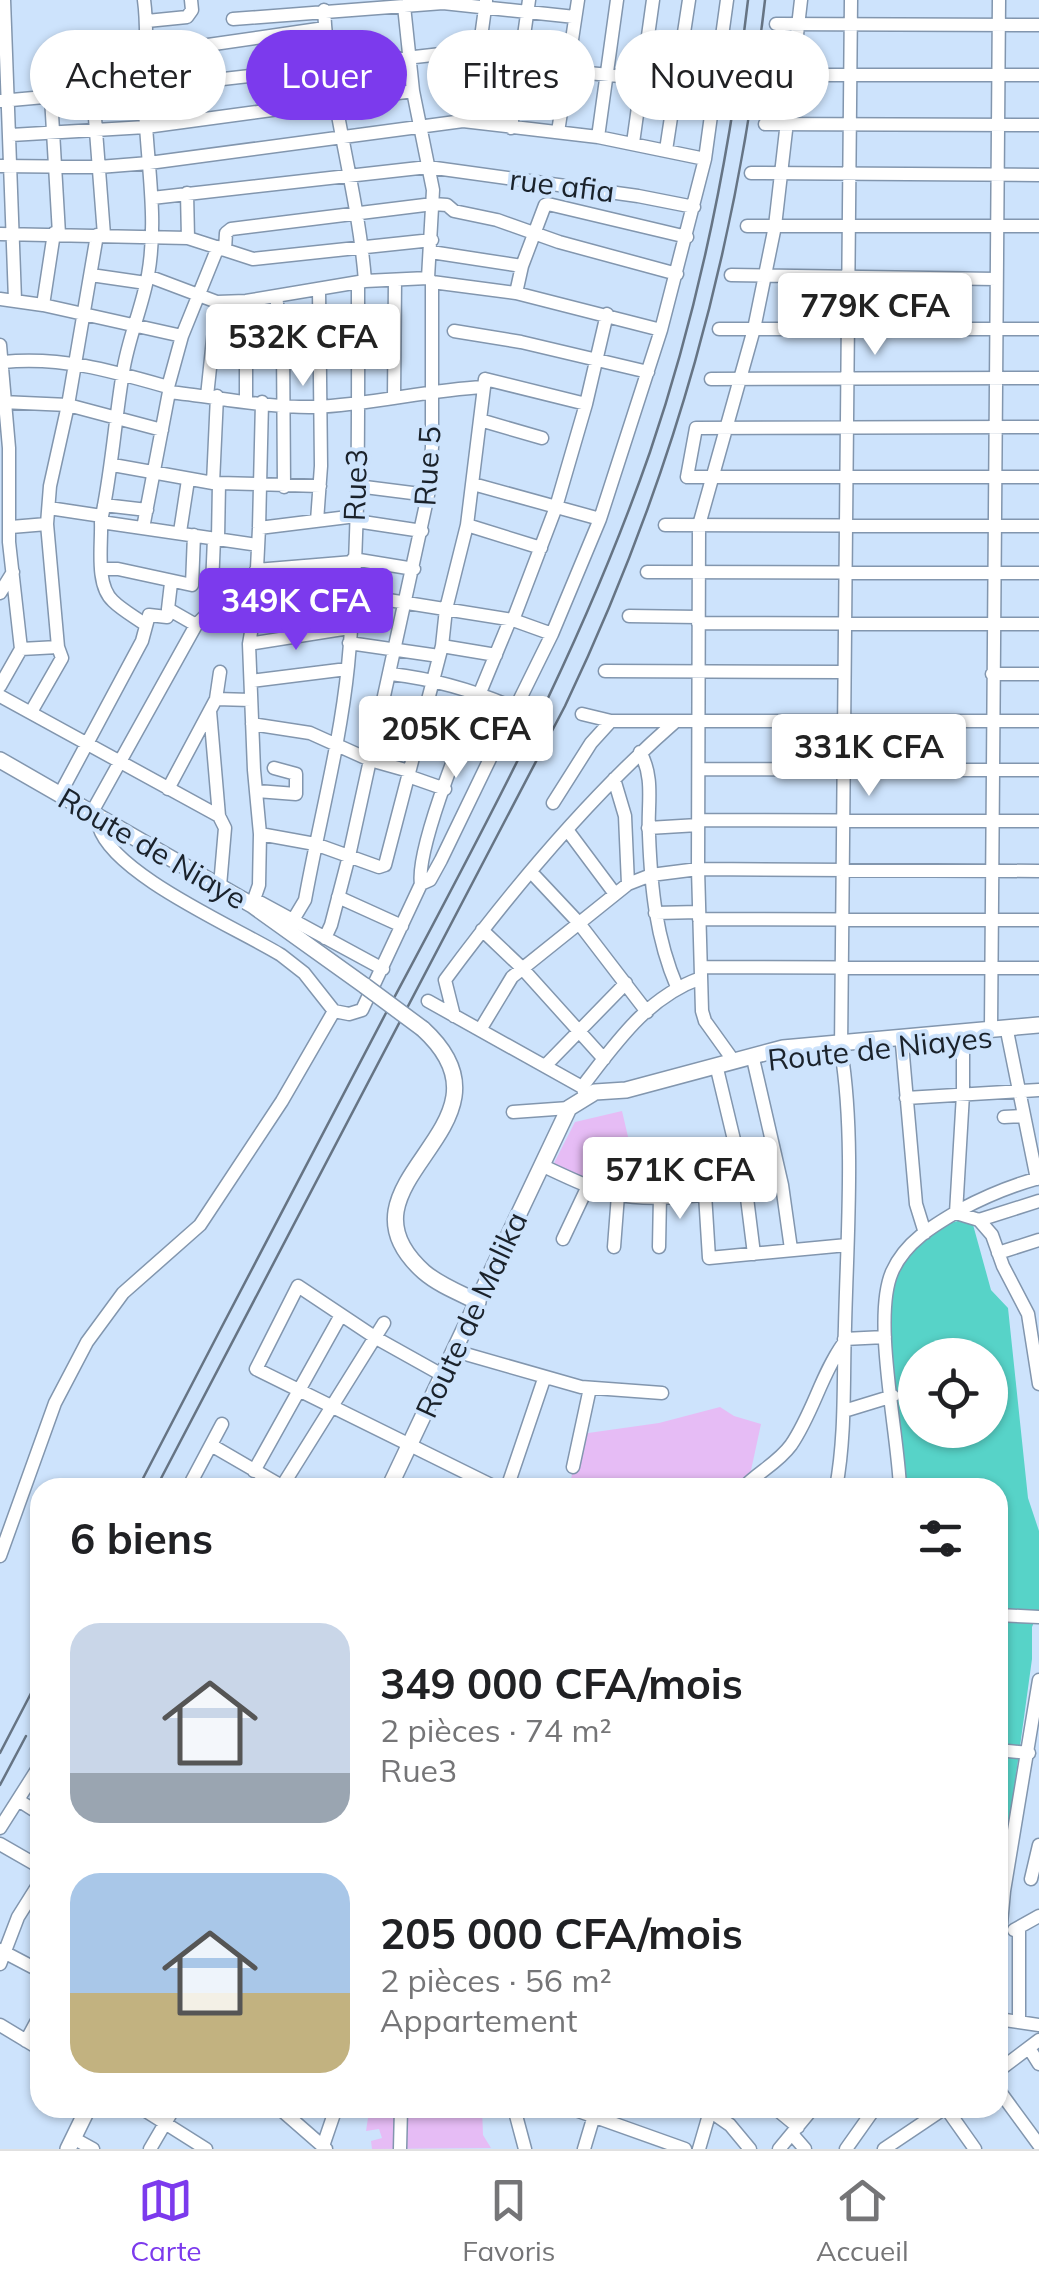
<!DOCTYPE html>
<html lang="fr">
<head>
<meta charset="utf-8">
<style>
	body { margin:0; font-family:Mulish,sans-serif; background:#f6f6f6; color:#202124; height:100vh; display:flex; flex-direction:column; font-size:38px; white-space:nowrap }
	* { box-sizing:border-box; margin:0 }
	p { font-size:32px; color:#757577 }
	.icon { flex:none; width:55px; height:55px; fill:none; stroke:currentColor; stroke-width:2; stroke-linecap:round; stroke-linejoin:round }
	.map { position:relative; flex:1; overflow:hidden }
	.panel { position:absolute; left:30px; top:1478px; width:978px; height:640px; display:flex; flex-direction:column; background:#fff; border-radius:30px; box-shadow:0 2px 8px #0004 }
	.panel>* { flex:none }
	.top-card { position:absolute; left:30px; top:30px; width:980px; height:90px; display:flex; gap:20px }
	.buttons { position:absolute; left:898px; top:1338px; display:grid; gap:20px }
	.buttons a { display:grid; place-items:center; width:110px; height:110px; border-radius:50%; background:#fff; box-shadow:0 2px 8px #0004; font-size:50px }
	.price { position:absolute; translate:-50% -85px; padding:0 22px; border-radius:10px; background:#fff; color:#222; font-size:32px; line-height:65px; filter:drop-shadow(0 2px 5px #0008) }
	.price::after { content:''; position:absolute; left:50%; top:60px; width:30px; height:22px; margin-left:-15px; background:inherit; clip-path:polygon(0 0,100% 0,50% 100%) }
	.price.selected { background:#7c3aed; color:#fff }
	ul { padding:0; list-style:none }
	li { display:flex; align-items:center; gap:30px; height:250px; padding:0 40px }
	li span { display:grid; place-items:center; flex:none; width:280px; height:200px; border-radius:30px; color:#555 }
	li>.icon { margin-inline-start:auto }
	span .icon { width:120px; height:120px; fill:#fffc; stroke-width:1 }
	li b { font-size:42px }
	h2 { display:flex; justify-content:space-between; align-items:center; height:120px; padding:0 40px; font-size:42px }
	.tag { padding:0 35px; border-radius:45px; background:#fff; box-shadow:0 2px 8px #0004; font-size:35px; line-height:90px }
	.tag.selected { background:#7c3aed; color:#fff }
	.tabs { display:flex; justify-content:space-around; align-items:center; height:140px; border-top:2px solid #e0e0e0; background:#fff; font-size:28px; color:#757577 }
	.tabs a { display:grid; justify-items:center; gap:5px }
	.tabs .selected { color:#7c3aed }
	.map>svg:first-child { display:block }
	.green { fill:#e6bcf5 }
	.water { fill:#57d3c8; fill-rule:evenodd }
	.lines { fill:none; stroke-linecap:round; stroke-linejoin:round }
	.minor-casing { stroke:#8296ae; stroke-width:15 }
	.major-casing { stroke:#8296ae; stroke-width:18 }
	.minor { stroke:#fff; stroke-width:12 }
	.major { stroke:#fff; stroke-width:15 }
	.rail { stroke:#667484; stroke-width:2.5 }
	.major-bridge-casing { stroke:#8296ae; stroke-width:18; stroke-linecap:butt }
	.major-bridge { stroke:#fff; stroke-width:15 }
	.labels { text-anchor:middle; stroke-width:8; stroke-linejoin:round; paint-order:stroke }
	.street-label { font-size:30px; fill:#1a222b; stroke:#cde3fc }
</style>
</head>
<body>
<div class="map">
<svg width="1039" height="2149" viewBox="0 0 1039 2149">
	<rect width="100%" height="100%" fill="#cde3fc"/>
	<path class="green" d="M622 1111 640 1188H608L553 1165 575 1122Z
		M720 1407 734 1416 761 1424 750 1475 740 1487 569 1488 581 1434 659 1423Z
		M400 2108H482L483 2135 491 2148 372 2149 371 2141 382 2138 379 2129 366 2131 368 2118 398 2112Z"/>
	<path class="water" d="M961 1220 972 1221 991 1290 1008 1308 1028 1498 1039 1531V1610L1032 1627V1659L998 1906V1488L904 1487 889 1319 896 1271 921 1243 944 1225ZM915 1355H990V1430H915Z"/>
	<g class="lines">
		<defs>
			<path id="minor" d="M4 0 15 300
				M404 6 413 91 433 190 428 278
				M324 10C329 102 358 189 365 281
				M233 19 443 3 575 17
				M147 21 187 17 192 10 191 0
				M776 24 1039 25
				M145 54 325 28
				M567 71 715 85
				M771 75H1039
				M474 88 486 1
				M93 92 104 235
				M51 97 59 234
				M0 101 144 88 441 54 444 85 563 96
				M765 124 1039 125
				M511 128 529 0
				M558 132 578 0
				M11 135 146 127 413 91
				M598 137 617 0
				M633 143 653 0
				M666 150 689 0
				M0 166 99 167 149 163 463 121 598 137 705 159
				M751 173 1039 175
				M187 193 188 238
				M152 198 428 167 638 196 694 207
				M747 226H1039
				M0 234 188 238 253 259 432 240
				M225 250 226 233 231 229 433 204 447 205 454 211 497 220 559 242 677 274
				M431 252 522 266
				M91 275 146 283
				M731 275 996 279
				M148 276 217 302 246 301 365 281 428 278 432 282 516 293 661 330
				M516 293 522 266 545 205 548 204 687 237
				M276 297 283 343 284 487
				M0 299 43 305 182 336
				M246 301V400
				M43 305 54 233
				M719 329H1039
				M454 331 521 342 648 372
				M0 345 9 448V542L21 649 0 686
				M3 362C61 356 112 371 168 387L169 392C217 397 267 408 315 407 370 405 427 390 483 387
				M711 379 1039 378
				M168 387 182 336 218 247
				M207 396 217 302
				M217 396 213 483H219L218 539
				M394 398 395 280
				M2 402 68 405 162 430
				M480 420 542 438
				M1039 427 696 428 687 477H1039
				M113 465 213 483
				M219 483 320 486
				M473 484 600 519
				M357 486 428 495
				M104 505 147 510
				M49 508 102 516 101 522 258 545
				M102 516C112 468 115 420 123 372 128 339 142 308 148 275 158 219 147 163 145 107 144 71 149 36 144 0
				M317 521 321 466 319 290
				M356 521 422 531
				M101 522C102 544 95 585 113 601 122 610 135 617 146 625
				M467 525 541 548
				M665 525 1039 526
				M11 527 47 524
				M143 528 169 392
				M259 528 356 516
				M180 532 188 480
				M353 559 414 569
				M102 569H118L192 585 194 535
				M256 570 353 562
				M647 572 1039 573
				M171 583 168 609 196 625
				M0 593 13 572
				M211 610 214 538
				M629 616 698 617
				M513 620 556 507 586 404 607 314
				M698 623 1039 624
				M349 643 439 656
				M249 644 349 628
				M442 646 496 655
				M21 649 58 647
				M605 671 844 672
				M391 674C434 679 472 690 512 707L517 705 552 634 600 519 661 330 705 159 727 0
				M992 674H1039
				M251 681 347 669
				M0 696 219 816
				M216 699 220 672
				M210 711 219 816 225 828 220 886
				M31 712 62 658 58 647 47 524 50 486 68 405 97 235
				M582 714 611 721H1039
				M252 724 310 733 370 760 409 771
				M640 752C655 778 647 806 649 835 651 888 656 938 677 987
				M699 769 1039 770
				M408 776 445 789
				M614 779 625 816 628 884
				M168 789 216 699 251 700
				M257 791 296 794V774L274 768
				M60 794 142 641 149 615 167 617 170 611
				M553 803 591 743 611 721
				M92 812 196 625 211 610 255 609 351 594 513 620 552 634
				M699 820 1039 821
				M648 828 698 825
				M568 831 615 894
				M260 834 315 844 379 867 385 865 442 646 446 609 467 525 485 379 586 404
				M531 872 578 922 647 1012
				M421 884 430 880 441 860 515 707
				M338 897 402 926
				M254 899 383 969
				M252 905 259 885 260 834 254 770 249 644 255 609 259 528 262 402
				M655 913 699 912
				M699 919 1039 920
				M293 920 305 900C319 822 340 745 348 666 360 539 358 410 358 283
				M482 930 522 968 604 1059
				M325 938 331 925 349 856 428 495 432 447V282
				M701 967 1039 968
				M428 1001 582 1087 586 1096
				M334 1011 349 1014 362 1010 421 884C414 841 490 670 510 620
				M454 1016 445 980C513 888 590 796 676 721
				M991 1028 999 0
				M480 1030 512 977 628 884 651 875 698 869 1039 871
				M1008 1036 1037 1179
				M963 1039V1094L956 1213 979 1220 992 1235 1003 1266 1028 1314 1039 1384
				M902 1044 916 1204 925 1233
				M733 1060 705 1021 702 1011 698 869 699 525 754 329 775 226 801 0
				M754 1063 782 1185 791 1249
				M545 1066 626 983
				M718 1073 746 1190 754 1254
				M582 1087C616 1043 647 997 701 978
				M906 1098 1039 1090
				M513 1112 569 1108
				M1004 1117 1024 1116
				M541 1165C565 1176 588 1188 614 1194 655 1203 704 1194 746 1190
				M705 1194 709 1258 847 1245
				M979 1220 1039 1201
				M563 1239 588 1186
				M614 1247 618 1195
				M659 1247 660 1196
				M998 1253 1039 1240
				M844 1339 885 1337
				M455 1351 581 1387 662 1393
				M444 1376 376 1338 298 1286 256 1369 497 1488
				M844 1411 893 1396
				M211 1445 285 1488
				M573 1467 590 1388
				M254 1471 341 1315
				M188 1488 222 1424
				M281 1488 384 1323
				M507 1488 544 1379
				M743 1488C758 1472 778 1463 791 1445 813 1413 821 1375 843 1344
				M836 1488C846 1434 843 1380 845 1326 847 1239 855 1135 841 1050L851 0
				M900 1488C898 1432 872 1318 892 1272 905 1242 934 1225 960 1210 986 1196 1010 1186 1039 1178
				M0 1556 55 1403 87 1342 123 1293 200 1225 282 1101 334 1011 304 973 281 955C237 928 114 875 99 827
				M998 1615 1039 1617
				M998 1750 1029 1753
				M18 1800 40 1814
				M0 1828 40 1765
				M0 1844 40 1867
				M1031 1879 1039 1845
				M1014 1930 1039 1916
				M1000 1935 1004 1891 1039 1680
				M0 1950 40 1971
				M0 1964 18 1917 40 1882
				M998 2019 1039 2025
				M1019 2022V1928
				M0 2025 40 2049
				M26 2041 40 2015
				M1029 2048 1039 2064
				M998 2071 1039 2040
				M998 2089 1039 2145
				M141 2108 206 2149
				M279 2108 326 2149
				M514 2108 525 2149
				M570 2108 685 2149
				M775 2108 798 2127
				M946 2108 975 2149
				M710 2111 730 2125 750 2149
				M792 2134 805 2149
				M73 2138 93 2149
				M323 2146 336 2108
				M150 2149 174 2108
				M400 2149 401 2108
				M584 2149 596 2109
				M699 2149 711 2108
				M779 2149 813 2108
				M846 2149 875 2108
				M884 2149 945 2108"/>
			<path id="major" d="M0 760 252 905 365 986
				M423 1029C530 1127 323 1182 424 1272 439 1285 460 1293 478 1302
				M389 1488 569 1108 595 1092 626 1090 783 1048 1039 1025
				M68 2149 88 2108"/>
		</defs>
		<use href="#minor" class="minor-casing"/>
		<use href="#major" class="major-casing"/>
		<use href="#minor" class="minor"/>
		<use href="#major" class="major"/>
		<path class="rail" d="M138 1488C221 1329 303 1169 387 1011 484 829 582 648 650 452 700 305 730 154 748 0
			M156 1488 565 706C674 477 736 252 765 0
			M0 1753 40 1676
			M0 1785 26 1736"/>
		<defs>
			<path id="major-bridge" d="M365 986 423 1029"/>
		</defs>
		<use href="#major-bridge" class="major-bridge-casing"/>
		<use href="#major-bridge" class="major-bridge"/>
	</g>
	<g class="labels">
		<g class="street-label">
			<text transform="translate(562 186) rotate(7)" y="10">rue afia</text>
			<text transform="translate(428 466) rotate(-86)" y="10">Rue 5</text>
			<text transform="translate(356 485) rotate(-88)" y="10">Rue3</text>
			<text transform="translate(152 849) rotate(30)" y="10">Route de Niaye</text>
			<text transform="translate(880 1049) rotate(-6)" y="10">Route de Niayes</text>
			<text transform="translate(472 1315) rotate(-65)" y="10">Route de Malika</text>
		</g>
	</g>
</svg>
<div class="buttons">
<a><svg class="icon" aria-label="locate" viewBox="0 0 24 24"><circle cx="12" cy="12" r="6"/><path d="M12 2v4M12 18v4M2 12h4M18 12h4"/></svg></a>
</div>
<b class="price" style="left:875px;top:358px">779K CFA</b>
<b class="price" style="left:303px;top:389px">532K CFA</b>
<b class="price selected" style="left:296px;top:653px">349K CFA</b>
<b class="price" style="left:456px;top:781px">205K CFA</b>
<b class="price" style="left:869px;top:799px">331K CFA</b>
<b class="price" style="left:680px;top:1222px">571K CFA</b>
<div class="top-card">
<a class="tag">Acheter</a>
<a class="tag selected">Louer</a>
<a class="tag">Filtres</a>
<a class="tag">Nouveau</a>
</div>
<section class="panel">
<h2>6 biens<svg class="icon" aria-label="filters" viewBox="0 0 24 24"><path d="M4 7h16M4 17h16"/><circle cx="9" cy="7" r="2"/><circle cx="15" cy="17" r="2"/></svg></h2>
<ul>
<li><span style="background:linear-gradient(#c9d6e8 75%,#9aa5b1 0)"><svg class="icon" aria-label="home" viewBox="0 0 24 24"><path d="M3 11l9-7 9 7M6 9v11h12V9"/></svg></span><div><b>349 000 CFA/mois</b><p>2 pièces · 74 m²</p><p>Rue3</p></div></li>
<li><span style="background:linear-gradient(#a9c7e8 60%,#c2b280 0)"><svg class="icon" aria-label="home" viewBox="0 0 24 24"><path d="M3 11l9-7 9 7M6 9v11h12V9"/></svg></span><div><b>205 000 CFA/mois</b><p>2 pièces · 56 m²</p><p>Appartement</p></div></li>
</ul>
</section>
</div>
<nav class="tabs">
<a class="selected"><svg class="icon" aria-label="map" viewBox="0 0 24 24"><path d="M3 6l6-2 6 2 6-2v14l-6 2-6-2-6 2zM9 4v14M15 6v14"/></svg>Carte</a>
<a><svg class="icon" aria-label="saved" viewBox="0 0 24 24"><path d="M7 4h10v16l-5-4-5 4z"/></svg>Favoris</a>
<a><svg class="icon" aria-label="home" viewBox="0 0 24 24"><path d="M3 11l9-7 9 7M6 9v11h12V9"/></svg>Accueil</a>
</nav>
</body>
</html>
